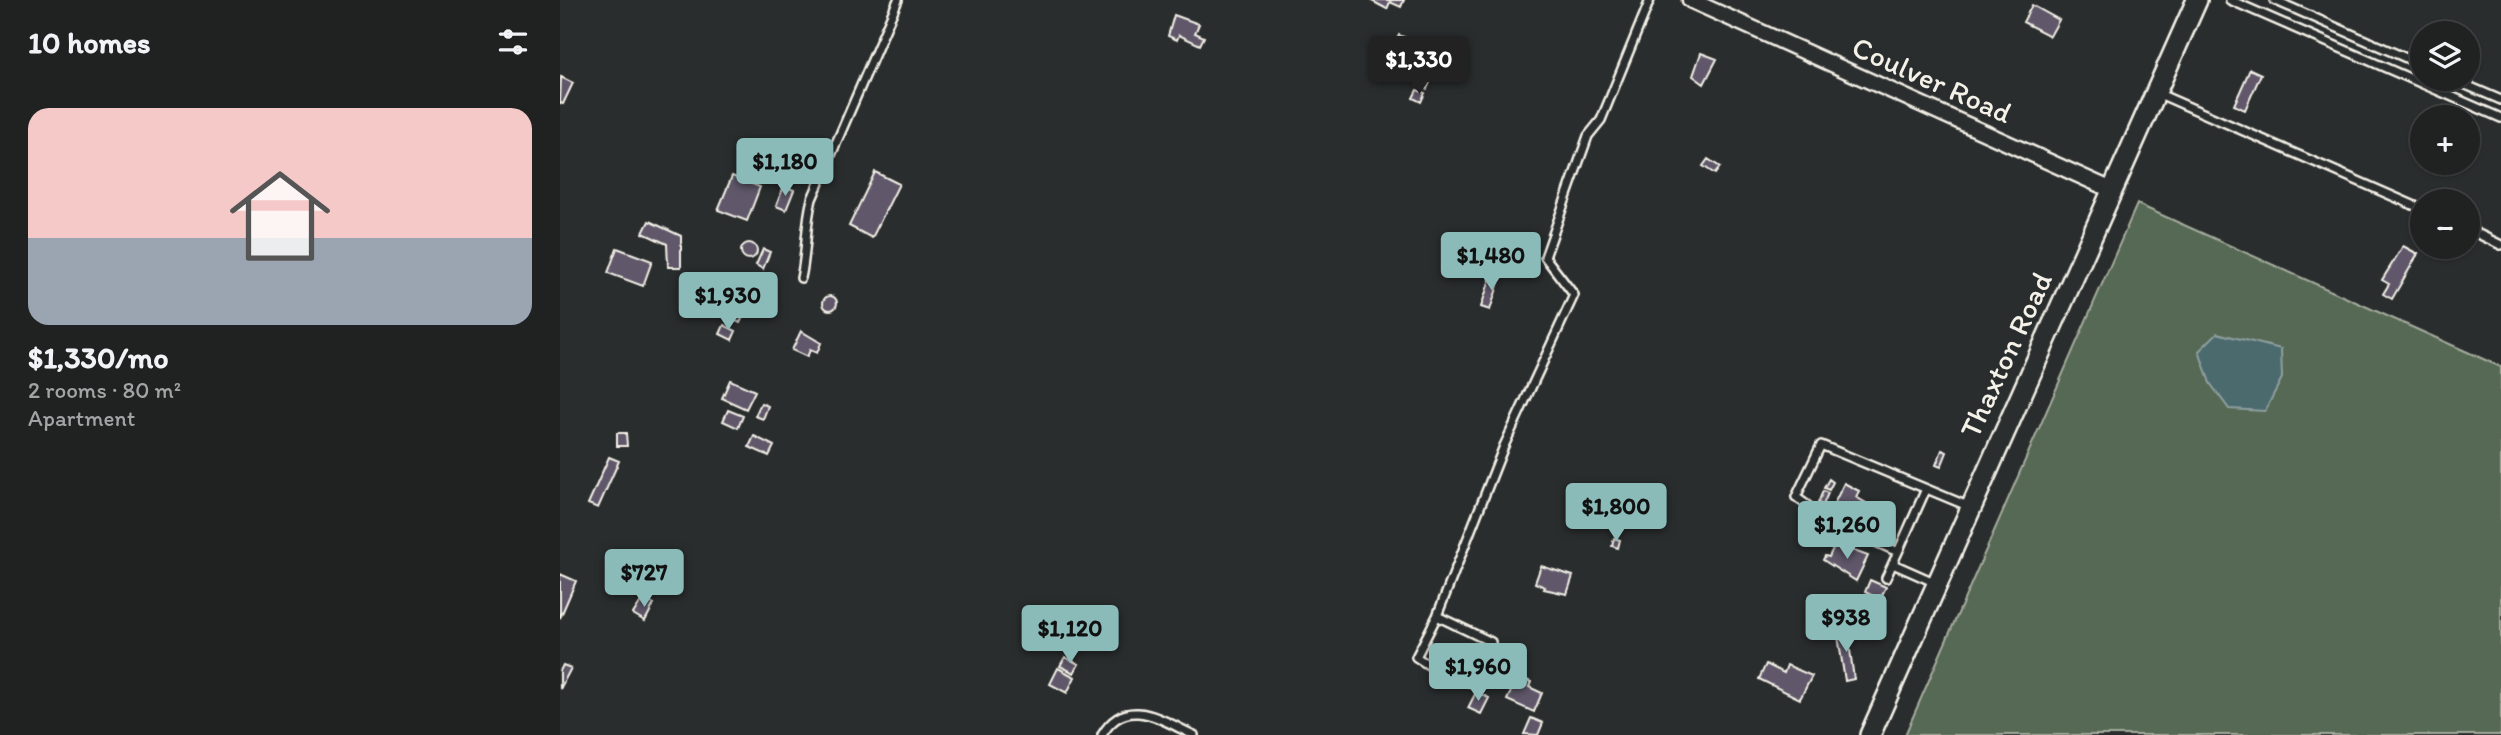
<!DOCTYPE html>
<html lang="en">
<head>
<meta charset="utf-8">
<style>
	body { margin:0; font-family:Itim,sans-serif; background:#2d2f2f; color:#f1f3f6; height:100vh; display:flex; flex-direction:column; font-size:26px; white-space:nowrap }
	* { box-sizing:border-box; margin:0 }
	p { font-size:23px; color:#a2a4a5 }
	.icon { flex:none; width:38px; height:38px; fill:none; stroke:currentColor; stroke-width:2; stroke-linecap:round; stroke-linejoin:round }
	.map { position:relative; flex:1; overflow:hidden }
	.details { display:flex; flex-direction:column; background:#202222; width:560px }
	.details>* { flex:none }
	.tools { position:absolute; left:1850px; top:21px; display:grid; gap:14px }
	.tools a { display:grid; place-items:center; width:70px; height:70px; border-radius:50%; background:#202222; box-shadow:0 2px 5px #0004,0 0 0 2px #3d3f40; font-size:35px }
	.price { position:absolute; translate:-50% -60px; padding:0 16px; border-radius:7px; background:#8bbbb9; color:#111; font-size:23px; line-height:46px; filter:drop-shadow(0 2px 4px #0008) }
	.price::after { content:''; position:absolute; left:50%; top:42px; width:21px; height:16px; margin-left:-10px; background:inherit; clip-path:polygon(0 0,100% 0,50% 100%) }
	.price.active { background:#222; color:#fff }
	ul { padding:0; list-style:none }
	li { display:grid; align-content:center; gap:14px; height:371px; padding:0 28px }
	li+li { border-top:2px solid #3d3f40 }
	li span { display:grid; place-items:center; height:217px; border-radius:21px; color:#555 }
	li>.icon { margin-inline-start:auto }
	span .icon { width:126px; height:126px; fill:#fffc; stroke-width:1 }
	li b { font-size:30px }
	h2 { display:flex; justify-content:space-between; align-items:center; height:84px; padding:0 28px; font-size:30px }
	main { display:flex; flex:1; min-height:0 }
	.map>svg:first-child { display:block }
	.green { fill:#576954; stroke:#a6ad9e; stroke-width:2 }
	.water { fill:#4c6a6e; stroke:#8fa09f; stroke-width:2 }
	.building { fill:#60596b; stroke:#f4f1e8; stroke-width:2 }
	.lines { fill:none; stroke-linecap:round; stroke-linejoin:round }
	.lane-casing { stroke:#f4f1e8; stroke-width:12 }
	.street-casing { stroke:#f4f1e8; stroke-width:19 }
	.secondary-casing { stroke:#f4f1e8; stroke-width:24 }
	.lane { stroke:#2a2d2e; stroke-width:7 }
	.street { stroke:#2a2d2e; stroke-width:14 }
	.secondary { stroke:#2a2d2e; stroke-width:19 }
	.labels { text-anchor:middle; stroke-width:6; stroke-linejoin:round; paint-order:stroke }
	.street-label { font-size:30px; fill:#f4f1e8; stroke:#2a2d2e }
</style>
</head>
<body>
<main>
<section class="details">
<h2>10 homes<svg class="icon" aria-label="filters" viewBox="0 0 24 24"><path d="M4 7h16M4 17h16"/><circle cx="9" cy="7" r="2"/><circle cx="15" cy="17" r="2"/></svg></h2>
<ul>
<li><span style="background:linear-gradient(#f6c9c9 60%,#9aa5b1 0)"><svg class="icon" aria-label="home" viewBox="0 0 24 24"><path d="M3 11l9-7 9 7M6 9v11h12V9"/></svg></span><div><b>$1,330/mo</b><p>2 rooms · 80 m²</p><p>Apartment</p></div></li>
</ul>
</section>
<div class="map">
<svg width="1941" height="735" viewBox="0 0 1941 735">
	<rect width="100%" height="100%" fill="#2a2d2e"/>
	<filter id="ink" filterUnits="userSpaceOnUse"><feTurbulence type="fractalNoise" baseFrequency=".0143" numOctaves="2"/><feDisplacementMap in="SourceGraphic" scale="14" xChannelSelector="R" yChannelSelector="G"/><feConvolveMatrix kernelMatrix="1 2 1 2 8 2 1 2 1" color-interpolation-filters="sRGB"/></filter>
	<g filter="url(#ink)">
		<path class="green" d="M1577 204 1941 367V735H1345Z"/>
		<path class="water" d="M1657 333 1721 349 1722 378 1705 411 1669 409 1650 383 1639 351Z"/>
		<path class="building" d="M810 0H844L841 7 830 2 827 9Z
			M1472 5 1499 20 1490 36 1463 22Z
			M614 15 639 24 635 33 644 37 640 45 619 35 617 40 608 36Z
			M839 35 851 40 847 51 834 46Z
			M834 47 846 52 842 63 829 58Z
			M1141 53 1157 59 1144 84 1133 76Z
			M829 59 841 64 837 75 824 70Z
			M1690 69 1701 74 1685 110 1674 105Z
			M863 74 872 78 867 89 858 85Z
			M1 77 13 83 3 104 0 103Z
			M857 90 865 93 861 102 853 98Z
			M1148 159 1160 167 1155 174 1143 166Z
			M315 172 339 184 312 238 289 226Z
			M172 176 200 187 187 221 158 210Z
			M224 186 234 190 226 210 216 206Z
			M89 221 121 236V267H108L107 244 83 233Z
			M181 251a8 8 0 1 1 16 0a8 8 0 1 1-16 0Z
			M1843 246 1858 254 1832 299 1823 294 1829 284 1822 280Z
			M57 248 92 261 83 286 48 273Z
			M203 249 210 252 203 269 196 265Z
			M932 273 941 276 930 310 921 307Z
			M179 294 190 299 187 306 176 301Z
			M263 303a7 7 0 1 1 14 0a7 7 0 1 1-14 0Z
			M171 307 185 313 180 323 167 317Z
			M164 325 176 331 172 340 160 334Z
			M241 331 261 343 257 353 250 350 247 357 232 350Z
			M170 380 195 391 186 409 162 398Z
			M201 403 208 406 203 419 195 416Z
			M168 410 183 416 178 428 163 421Z
			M57 433H66L67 446H57Z
			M194 436 214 446 209 456 189 447Z
			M1382 450 1387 452 1381 467 1376 465Z
			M49 457 59 461 38 508 28 504Z
			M1269 479 1273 482 1269 490 1264 488Z
			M1284 483 1299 491 1296 497 1306 503 1297 521 1271 510Z
			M1263 491 1268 493 1263 505 1258 503Z
			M1054 538 1060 540 1058 548 1052 546Z
			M1275 544 1308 556 1296 581 1263 560 1265 556 1269 557Z
			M981 566 1013 576 1007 594 984 589 985 587 975 583Z
			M0 574 16 581 0 618Z
			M1310 580 1326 587 1320 599 1305 592Z
			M83 598 94 604 85 621 73 614Z
			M1287 628 1294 679 1285 681 1277 630Z
			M505 657 519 664 514 673 500 666Z
			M1206 664 1224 673 1227 665 1252 676 1240 699 1199 679Z
			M3 665 11 668 0 689V671Z
			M498 668 515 677 507 693 490 684Z
			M958 676 971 682 969 687 982 693 974 712 947 700Z
			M916 692 929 698 921 714 908 708Z
			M971 718 983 723 978 735 964 734Z"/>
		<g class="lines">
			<defs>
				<path id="lane" d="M1670 0 1941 118
					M1714 0 1862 65
					M1892 79 1941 100
					M1597 93 1862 209
					M1908 229 1941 245
					M241 278C247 252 245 225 252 199L338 0
					M1366 489 1338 552 1267 520 1236 497 1261 445 1410 507
					M1333 564 1376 583
					M1326 578 1338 552
					M877 616 931 642 933 672 913 683 884 675 856 657 877 616 944 446 1014 295 985 257 1028 136 1041 120 1090 0
					M542 735C566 694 601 720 634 735"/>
				<path id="street" d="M1130 0 1554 191"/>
				<path id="secondary" d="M1310 735 1637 0"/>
			</defs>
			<use href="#lane" class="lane-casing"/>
			<use href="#street" class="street-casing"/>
			<use href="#secondary" class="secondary-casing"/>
			<use href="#lane" class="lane"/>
			<use href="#street" class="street"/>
			<use href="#secondary" class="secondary"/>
		</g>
	</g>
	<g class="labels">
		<g class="street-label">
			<text transform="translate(1372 80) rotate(24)" y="10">Coulver Road</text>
			<text transform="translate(1446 355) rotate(-65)" y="10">Thaxton Road</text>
		</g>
	</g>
</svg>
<div class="tools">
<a><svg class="icon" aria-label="layers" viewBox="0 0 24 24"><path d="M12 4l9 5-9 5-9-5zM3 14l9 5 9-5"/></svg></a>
<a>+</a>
<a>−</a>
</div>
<b class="price active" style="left:859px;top:96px">$1,330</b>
<b class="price" style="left:225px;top:198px">$1,180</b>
<b class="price" style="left:931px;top:292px">$1,480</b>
<b class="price" style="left:168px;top:332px">$1,930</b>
<b class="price" style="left:1056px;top:543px">$1,800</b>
<b class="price" style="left:1287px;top:561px">$1,260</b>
<b class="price" style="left:84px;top:609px">$727</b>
<b class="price" style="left:1286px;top:654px">$938</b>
<b class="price" style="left:510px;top:665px">$1,120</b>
<b class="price" style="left:918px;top:703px">$1,960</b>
</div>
</main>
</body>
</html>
